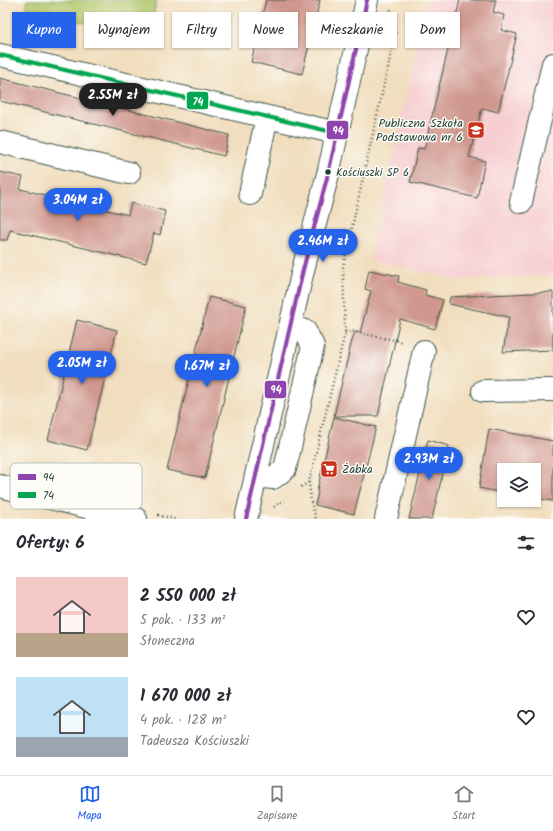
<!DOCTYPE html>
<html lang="pl">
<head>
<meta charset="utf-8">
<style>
	body { margin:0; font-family:Kalam,sans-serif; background:#f7f7f7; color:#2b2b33; height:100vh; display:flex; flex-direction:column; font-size:15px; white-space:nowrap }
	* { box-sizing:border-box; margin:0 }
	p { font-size:13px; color:#7c7c81 }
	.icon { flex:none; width:22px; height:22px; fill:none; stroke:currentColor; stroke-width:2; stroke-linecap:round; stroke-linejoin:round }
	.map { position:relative; height:519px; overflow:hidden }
	.details { display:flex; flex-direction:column; background:#fff; flex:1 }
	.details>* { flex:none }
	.banner { position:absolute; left:12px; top:12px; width:529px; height:36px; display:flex; gap:8px }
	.controls { position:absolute; left:497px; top:463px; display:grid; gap:8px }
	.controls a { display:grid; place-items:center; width:44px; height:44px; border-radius:0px; background:#fff; box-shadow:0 1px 3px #0004; font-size:20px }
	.price { position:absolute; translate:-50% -34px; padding:0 9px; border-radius:14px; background:#2563eb; color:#fff; font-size:13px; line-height:26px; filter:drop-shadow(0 1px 2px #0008) }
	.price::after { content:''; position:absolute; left:50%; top:24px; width:12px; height:9px; margin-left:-6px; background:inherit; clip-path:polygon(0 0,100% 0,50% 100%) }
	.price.on { background:#222; color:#fff }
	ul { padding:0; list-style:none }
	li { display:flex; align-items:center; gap:12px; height:100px; padding:0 16px }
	li span { display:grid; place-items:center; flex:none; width:112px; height:80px; border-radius:0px; color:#555 }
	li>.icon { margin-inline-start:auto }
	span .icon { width:48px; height:48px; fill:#fffc; stroke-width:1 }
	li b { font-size:17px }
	h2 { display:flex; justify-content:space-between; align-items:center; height:48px; padding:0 16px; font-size:17px }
	.tag { padding:0 14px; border-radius:0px; background:#fff; box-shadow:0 1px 3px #0004; font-size:14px; line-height:36px }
	.tag.on { background:#2563eb; color:#fff }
	.menu { display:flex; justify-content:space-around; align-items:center; height:56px; border-top:1px solid #e1e1e2; background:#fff; font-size:11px; color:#7c7c81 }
	.menu a { display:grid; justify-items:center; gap:2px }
	.menu .on { color:#2563eb }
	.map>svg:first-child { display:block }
	.built { fill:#f7cfd2 }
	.green { fill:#b2c66b; stroke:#688250 }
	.building { fill:#cf978e }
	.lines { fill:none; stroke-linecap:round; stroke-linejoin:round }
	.minor-casing { stroke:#3e5549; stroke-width:24 }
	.path { stroke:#3e5549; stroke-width:2.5; stroke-dasharray:1 3; stroke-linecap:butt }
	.minor { stroke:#fff; stroke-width:22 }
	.bus-1-casing { stroke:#fdfcf7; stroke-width:7 }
	.bus-2-casing { stroke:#fdfcf7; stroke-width:7 }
	.bus-1 { stroke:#8e44ad; stroke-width:4 }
	.bus-2 { stroke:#00a651; stroke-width:4 }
	.bus-dot { fill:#1f3d34; stroke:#fdfcf7; stroke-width:1.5 }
	.labels { text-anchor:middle; stroke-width:3; stroke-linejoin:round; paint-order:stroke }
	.bus-label { font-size:11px; fill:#1f3d34; stroke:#fdfcf7; text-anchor:start }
	.poi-label { font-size:12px; fill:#1f3d34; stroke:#fdfcf7; text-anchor:end }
	.key { fill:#fdfcf7; stroke:#bac3bc; stroke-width:1 }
	.key-label { font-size:11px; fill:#1f3d34 }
	.line-badge { stroke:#fdfcf7; stroke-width:1.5 }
	.badge-label { font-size:11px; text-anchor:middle; font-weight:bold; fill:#fff }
</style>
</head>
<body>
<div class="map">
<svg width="553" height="519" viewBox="0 0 553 519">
	<rect width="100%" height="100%" fill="#fdfcf7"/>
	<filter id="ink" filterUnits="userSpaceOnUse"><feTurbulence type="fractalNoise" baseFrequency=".025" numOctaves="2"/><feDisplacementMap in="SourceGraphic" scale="8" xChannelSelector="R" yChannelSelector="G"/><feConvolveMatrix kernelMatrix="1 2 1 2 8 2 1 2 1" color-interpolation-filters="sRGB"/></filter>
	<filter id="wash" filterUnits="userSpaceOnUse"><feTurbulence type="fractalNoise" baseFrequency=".012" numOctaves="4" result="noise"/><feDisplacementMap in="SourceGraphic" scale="16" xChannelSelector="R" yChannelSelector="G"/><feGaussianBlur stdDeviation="0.9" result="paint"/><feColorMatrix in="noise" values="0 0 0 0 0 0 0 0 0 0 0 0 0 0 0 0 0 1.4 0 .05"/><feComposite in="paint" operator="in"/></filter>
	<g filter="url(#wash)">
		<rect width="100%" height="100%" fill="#f1debe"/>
		<path class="built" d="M428 0H553V275L458 280 370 260Z"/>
		<path class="green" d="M27 0H157L147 38 26 8Z"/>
		<g id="blocks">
			<path class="building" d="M266 0H320L302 74 251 62Z
				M460 0H496L493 12 504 15 501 30 517 34 498 112 482 108 469 157 485 161 477 198 410 182 418 148 424 149Z
				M0 78 229 135 224 156 0 101Z
				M0 172 23 177 20 189 128 215 131 203 165 211 160 235 154 233 146 263 10 230 7 240H0Z
				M369 270 399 276 398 282 426 290 425 295 443 300 435 329 400 319 378 416H334L351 344 355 332 360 333 371 291 365 289Z
				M553 292V350L503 352 509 317 449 304 450 297Z
				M209 297 246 306 205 478 167 470Z
				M77 320 117 330 87 450 48 440Z
				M334 417 376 427 354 514 315 505 318 492 317 491Z
				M489 429 553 441V501L534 498V470H504V493L479 488Z
				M428 440 449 446 432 519H409Z"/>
		</g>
	</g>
	<g filter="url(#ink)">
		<use href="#blocks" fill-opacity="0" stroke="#3e5549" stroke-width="1"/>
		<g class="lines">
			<defs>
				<path id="minor" d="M0 55 337 133
					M0 142 129 173
					M250 194 267 117
					M521 202 553 64
					M483 391 553 390
					M256 476 273 478 285 469 313 346 305 331 291 327
					M0 486 136 519
					M246 519 303 270 329 170 367 0
					M386 519 424 351"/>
			</defs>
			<use href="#minor" class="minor-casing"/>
			<path class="path" d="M345 333 351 331 403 342
				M309 482 311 502 316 519
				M301 487 309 482 345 333 343 267 396 31 390 7
				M274 507 284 500
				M158 515 175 519"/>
			<use href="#minor" class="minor"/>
			<defs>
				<path id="bus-1" d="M246 519 303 270 329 170 367 0"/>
				<path id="bus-2" d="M0 55 337 133"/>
			</defs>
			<use href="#bus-1" class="bus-1-casing"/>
			<use href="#bus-2" class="bus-2-casing"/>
			<use href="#bus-1" class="bus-1"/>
			<use href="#bus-2" class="bus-2"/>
		</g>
	</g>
	<defs>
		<symbol id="school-square" viewBox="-11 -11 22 22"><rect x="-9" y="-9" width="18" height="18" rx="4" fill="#c8321e" stroke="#fdfcf7"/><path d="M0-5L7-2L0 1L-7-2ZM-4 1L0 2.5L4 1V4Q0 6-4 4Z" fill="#fff"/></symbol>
		<symbol id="supermarket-square" viewBox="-11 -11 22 22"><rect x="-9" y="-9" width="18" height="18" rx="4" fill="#c8321e" stroke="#fdfcf7"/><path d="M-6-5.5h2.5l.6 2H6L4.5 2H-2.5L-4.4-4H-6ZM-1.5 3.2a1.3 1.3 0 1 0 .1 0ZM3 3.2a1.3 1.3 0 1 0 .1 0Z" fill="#fff"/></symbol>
	</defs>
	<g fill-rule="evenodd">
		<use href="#school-square" x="466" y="120" width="20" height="20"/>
		<use href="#supermarket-square" x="319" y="459" width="20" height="20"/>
	</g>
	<circle class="bus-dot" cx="328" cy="172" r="3.5"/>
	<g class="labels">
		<g class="bus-label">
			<text x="336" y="176">Kościuszki SP 6</text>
		</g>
		<g class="poi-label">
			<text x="463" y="127">Publiczna Szkoła<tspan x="463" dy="14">Podstawowa nr 6</tspan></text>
			<text x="342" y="473" text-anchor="start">Żabka</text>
		</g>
	</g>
	<rect x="10" y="463" width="132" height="46" rx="6" class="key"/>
	<rect x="18" y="474" width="18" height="6" fill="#8e44ad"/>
	<rect x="18" y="492" width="18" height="6" fill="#00a651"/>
	<g class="key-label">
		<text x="43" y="481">94</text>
		<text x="43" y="499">74</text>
	</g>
	<g class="line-badge">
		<rect x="186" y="91" width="23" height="19" rx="4" fill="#00a651"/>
		<rect x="326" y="120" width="23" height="20" rx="4" fill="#8e44ad"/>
		<rect x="264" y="380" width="23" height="19" rx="4" fill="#8e44ad"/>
	</g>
	<g class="badge-label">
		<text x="198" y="105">74</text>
		<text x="338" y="134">94</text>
		<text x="276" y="393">94</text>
	</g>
</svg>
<div class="controls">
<a><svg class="icon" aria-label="layers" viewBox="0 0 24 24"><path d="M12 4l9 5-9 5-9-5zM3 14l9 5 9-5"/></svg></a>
</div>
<b class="price on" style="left:113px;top:117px">2.55M zł</b>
<b class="price" style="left:78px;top:222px">3.04M zł</b>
<b class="price" style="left:323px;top:263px">2.46M zł</b>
<b class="price" style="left:82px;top:385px">2.05M zł</b>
<b class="price" style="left:207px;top:388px">1.67M zł</b>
<b class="price" style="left:429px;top:481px">2.93M zł</b>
<div class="banner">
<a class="tag on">Kupno</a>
<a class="tag">Wynajem</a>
<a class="tag">Filtry</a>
<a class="tag">Nowe</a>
<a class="tag">Mieszkanie</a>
<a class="tag">Dom</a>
</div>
</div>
<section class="details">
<h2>Oferty: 6<svg class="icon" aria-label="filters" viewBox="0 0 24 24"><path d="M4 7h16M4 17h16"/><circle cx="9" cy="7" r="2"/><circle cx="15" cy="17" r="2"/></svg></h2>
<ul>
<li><span style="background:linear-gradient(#f6c9c9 70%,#b9a48a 0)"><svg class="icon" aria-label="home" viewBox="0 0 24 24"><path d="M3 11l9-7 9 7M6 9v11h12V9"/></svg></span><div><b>2 550 000 zł</b><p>5 pok. · 133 m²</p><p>Słoneczna</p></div><svg class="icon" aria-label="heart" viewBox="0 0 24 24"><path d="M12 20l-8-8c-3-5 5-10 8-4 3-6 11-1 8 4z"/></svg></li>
<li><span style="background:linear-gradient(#bfe0f5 75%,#9aa5b1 0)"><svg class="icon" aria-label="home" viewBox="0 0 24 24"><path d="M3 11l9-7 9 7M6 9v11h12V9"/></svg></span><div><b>1 670 000 zł</b><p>4 pok. · 128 m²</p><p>Tadeusza Kościuszki</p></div><svg class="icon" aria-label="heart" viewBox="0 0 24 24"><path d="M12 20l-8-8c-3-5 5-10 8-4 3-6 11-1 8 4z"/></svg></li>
</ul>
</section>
<nav class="menu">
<a class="on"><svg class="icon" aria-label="map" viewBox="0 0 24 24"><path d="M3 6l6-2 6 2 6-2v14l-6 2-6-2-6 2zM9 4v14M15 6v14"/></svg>Mapa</a>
<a><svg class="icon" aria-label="saved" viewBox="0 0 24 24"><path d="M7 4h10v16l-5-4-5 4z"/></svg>Zapisane</a>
<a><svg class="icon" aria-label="home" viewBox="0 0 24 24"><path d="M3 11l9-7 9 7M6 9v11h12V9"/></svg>Start</a>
</nav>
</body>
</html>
